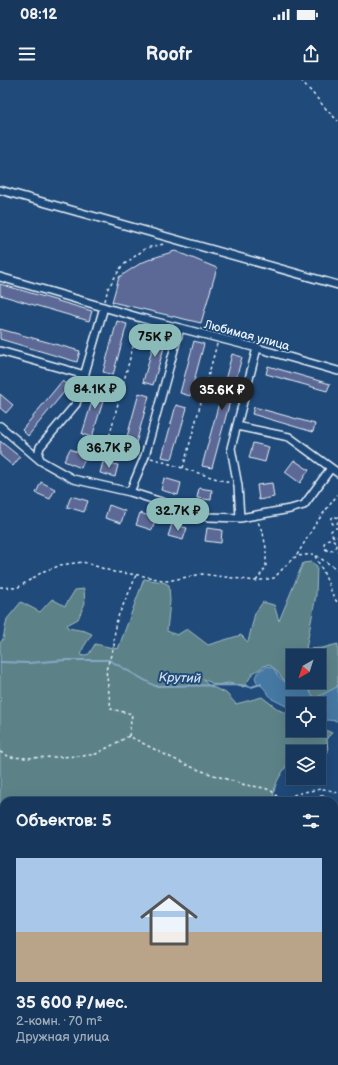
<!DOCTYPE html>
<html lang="ru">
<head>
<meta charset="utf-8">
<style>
	body { margin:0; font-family:"Balsamiq Sans",sans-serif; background:#203f62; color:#f1f3f6; height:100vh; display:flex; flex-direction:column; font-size:15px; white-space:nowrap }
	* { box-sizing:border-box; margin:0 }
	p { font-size:13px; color:#9eacbb }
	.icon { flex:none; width:22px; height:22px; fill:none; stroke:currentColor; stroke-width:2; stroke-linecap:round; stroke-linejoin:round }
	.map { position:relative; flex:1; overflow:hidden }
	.side { position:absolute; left:0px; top:717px; width:338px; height:268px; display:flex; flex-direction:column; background:#17385c; border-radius:12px 12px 0 0; box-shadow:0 4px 16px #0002,0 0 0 1px #365272 }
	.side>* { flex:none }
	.needle { width:26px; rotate:219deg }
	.fabs { position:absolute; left:286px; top:569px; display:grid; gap:8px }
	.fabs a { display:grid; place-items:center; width:40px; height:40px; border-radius:0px; background:#17385c; box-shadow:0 4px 16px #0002,0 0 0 1px #365272; font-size:20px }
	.price { position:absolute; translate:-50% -34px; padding:0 9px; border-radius:14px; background:#8bbbb9; color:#111; font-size:13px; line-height:26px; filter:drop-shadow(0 1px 2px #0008) }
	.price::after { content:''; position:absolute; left:50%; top:24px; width:12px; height:9px; margin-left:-6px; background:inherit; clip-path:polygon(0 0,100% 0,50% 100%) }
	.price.selected { background:#222; color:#fff }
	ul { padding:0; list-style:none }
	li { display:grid; align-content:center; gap:8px; height:212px; padding:0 16px }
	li+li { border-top:1px solid #365272 }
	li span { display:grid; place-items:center; height:124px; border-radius:0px; color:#555 }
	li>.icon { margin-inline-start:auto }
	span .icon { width:72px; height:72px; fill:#fffc; stroke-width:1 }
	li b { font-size:17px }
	h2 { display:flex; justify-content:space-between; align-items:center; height:48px; padding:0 16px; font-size:17px }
	.status { display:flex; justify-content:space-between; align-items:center; height:28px; padding:0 20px; background:#17385c; direction:ltr }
	.status svg { height:11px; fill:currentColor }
	header { display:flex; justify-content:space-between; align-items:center; height:52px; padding:0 16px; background:#17385c; font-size:18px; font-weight:600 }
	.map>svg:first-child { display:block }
	.green { fill:#5c8288; stroke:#a2bac0; fill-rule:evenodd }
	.water { fill:#4578a2; stroke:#86a8c4 }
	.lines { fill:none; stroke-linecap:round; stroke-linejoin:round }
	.stream { stroke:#86a8c4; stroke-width:2 }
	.building { fill:#5b6996; stroke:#e8f1f8 }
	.service-casing { stroke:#e8f1f8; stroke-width:6 }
	.minor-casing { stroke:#e8f1f8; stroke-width:10 }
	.path { stroke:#e8f1f8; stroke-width:1.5; stroke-dasharray:3 3; stroke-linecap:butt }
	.service { stroke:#1f4a7a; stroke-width:3.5 }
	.minor { stroke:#1f4a7a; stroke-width:7 }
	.labels { text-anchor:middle; stroke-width:4; stroke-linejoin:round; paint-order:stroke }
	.street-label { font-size:12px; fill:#e8f1f8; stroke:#1f4a7a }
	.water-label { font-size:13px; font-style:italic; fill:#d0dfeb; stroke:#1f4a7a }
</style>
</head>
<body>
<div class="status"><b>08:12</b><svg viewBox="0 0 49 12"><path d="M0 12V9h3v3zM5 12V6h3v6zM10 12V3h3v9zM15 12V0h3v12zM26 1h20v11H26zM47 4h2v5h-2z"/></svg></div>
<header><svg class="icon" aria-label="menu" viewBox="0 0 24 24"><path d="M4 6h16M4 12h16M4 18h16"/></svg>Roofr<svg class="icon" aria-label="share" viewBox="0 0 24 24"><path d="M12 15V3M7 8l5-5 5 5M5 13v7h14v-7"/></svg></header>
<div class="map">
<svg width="338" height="985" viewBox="0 0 338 985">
	<rect width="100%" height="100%" fill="#1f4a7a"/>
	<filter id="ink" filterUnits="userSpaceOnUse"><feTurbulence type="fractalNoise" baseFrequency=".025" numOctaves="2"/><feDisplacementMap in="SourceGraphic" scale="8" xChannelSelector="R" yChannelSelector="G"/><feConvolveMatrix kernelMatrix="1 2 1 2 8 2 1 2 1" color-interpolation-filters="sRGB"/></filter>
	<g filter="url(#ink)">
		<path class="green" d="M311 482 317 486 316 515 306 569 322 568 338 564V601L337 607 316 618 311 614 308 605C302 605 288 604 284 600 277 593 277 589 268 584L253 593 244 607 229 603 216 605 203 599 208 605 226 613 236 624 262 617 279 630 293 636V650H319V647L332 653 327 658 328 672H293V691L287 685C278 699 274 704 273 721H4V981H334V822H335L338 816V985H0V563L3 559 7 539 21 522 40 532 52 519 65 526 75 510 84 509 85 523 78 539 67 545 68 548 85 551 92 554 83 568 81 576 89 574 95 564 118 569 144 499 163 502 169 505 170 521 167 551 177 555 187 549 208 565 241 555 248 562 255 533 263 522 274 525 279 541 303 483ZM293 576H319V602H293Z"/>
		<path class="water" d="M268 586 274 589 278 596 288 605 308 606 311 614 316 618 337 607 338 603V641L327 640 322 644H319V624H293V632L290 628 272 619 263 607 257 603 255 597 259 591Z"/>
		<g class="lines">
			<path class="stream" d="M0 582 29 583 65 580H109L155 606 240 605 251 607 261 604"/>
		</g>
		<path class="building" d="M175 171 217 188 201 243 112 222 119 197 141 183 153 178Z
			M0 204 92 231 89 241 0 215Z
			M117 241 127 244 113 295 103 292Z
			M0 249 80 271 77 282 0 259Z
			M157 251 168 254 153 305 143 302Z
			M194 261 204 264 190 316 180 313Z
			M232 274 242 277 212 388 202 386Z
			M268 286 330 304 327 311 266 294Z
			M62 301 69 306 28 356 22 350Z
			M98 302 108 305 92 357 82 354Z
			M139 313 149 316 135 367 125 364Z
			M0 314 13 325 6 333 0 328Z
			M176 325 187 328 172 379 162 377Z
			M254 327 315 344 313 352 252 334Z
			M0 361 20 377 13 386 0 375Z
			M253 363 269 367 265 382 249 378Z
			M70 369 86 376 81 388 64 381Z
			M294 380 309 390 300 403 285 392Z
			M103 382 118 385 115 397 100 393Z
			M164 398 181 403 178 415 161 410Z
			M41 402 55 409 50 419 36 413Z
			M272 403 274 417 259 420 257 405Z
			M199 408 212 410 211 420 197 418Z
			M71 416 88 421 84 432 67 427Z
			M109 425 125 431 121 443 105 438Z
			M140 433 156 438 152 450 136 445Z
			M172 444 187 448 183 460 168 456Z
			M207 448 222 450 221 463 205 461Z"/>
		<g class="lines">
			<defs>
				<path id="service" d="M321 721 322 718
					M334 821 338 822"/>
				<path id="minor" d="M0 110 338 205
					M0 197 141 238 257 268 338 291
					M0 271 85 295
					M0 346 41 381 73 399 130 412 209 437 240 438 290 429 304 425 331 388
					M237 346 289 357 338 393
					M41 381 38 375 40 367 76 324 104 227
					M130 412 145 376 180 248
					M240 438 238 406 231 368 257 268"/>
			</defs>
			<use href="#service" class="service-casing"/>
			<use href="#minor" class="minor-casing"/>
			<path class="path" d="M301 0 328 31 338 41
				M105 221 108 208 122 186 146 168 164 164
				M138 374 107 365 139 244
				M151 378 230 403
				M183 388 217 264
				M338 438 334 436 331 439V441L333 444H335L338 443
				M338 448H334L331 451 332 455 334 457H338
				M324 465a6 6 0 1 1 12 0a6 6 0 1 1-12 0Z
				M338 470V472
				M297 475 316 443 338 414
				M315 476 323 491 334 518 338 523
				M256 501 266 487V468L263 453 258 442
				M0 507 17 508 44 491 56 487 60 485 83 482 114 492 139 495 167 501 202 494 256 501 274 498 292 479 297 476 314 474 338 490
				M129 656 132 634 111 629 106 590 114 566 115 546 119 534 132 506 136 495
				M0 672 10 677 27 678 83 676 96 674 129 656C148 666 167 676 187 685 205 693 224 698 242 704 255 708 274 705 279 721
				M283 721C289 714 313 710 322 709 327 709 333 711 338 713
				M300 981 306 985
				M198 985 210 981"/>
			<use href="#service" class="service"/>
			<use href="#minor" class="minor"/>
		</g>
	</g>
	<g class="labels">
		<g class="street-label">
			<text transform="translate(247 255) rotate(15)" y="4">Любимая улица</text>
		</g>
		<g class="water-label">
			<text transform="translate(180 597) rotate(2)" y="5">Крутий</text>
		</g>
	</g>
</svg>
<div class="fabs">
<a><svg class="needle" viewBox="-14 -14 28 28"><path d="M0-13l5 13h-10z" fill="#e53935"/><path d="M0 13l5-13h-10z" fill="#9eacbb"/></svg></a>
<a><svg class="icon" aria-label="locate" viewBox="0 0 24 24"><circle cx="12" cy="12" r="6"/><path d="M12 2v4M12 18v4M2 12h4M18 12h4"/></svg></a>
<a><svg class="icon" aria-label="layers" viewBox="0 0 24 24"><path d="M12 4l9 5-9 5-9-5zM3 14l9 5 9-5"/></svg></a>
</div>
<b class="price" style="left:155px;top:278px">75K ₽</b>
<b class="price" style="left:95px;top:330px">84.1K ₽</b>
<b class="price selected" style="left:222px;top:331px">35.6K ₽</b>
<b class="price" style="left:109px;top:389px">36.7K ₽</b>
<b class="price" style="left:178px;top:452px">32.7K ₽</b>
<section class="side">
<h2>Объектов: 5<svg class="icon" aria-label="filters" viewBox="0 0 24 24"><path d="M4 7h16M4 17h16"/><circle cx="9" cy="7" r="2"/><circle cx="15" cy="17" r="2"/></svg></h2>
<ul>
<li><span style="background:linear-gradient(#a9c7e8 60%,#b9a48a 0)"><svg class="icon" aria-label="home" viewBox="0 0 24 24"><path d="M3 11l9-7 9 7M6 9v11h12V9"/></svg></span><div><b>35 600 ₽/мес.</b><p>2-комн. · 70 m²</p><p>Дружная улица</p></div></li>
</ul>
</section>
</div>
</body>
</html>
